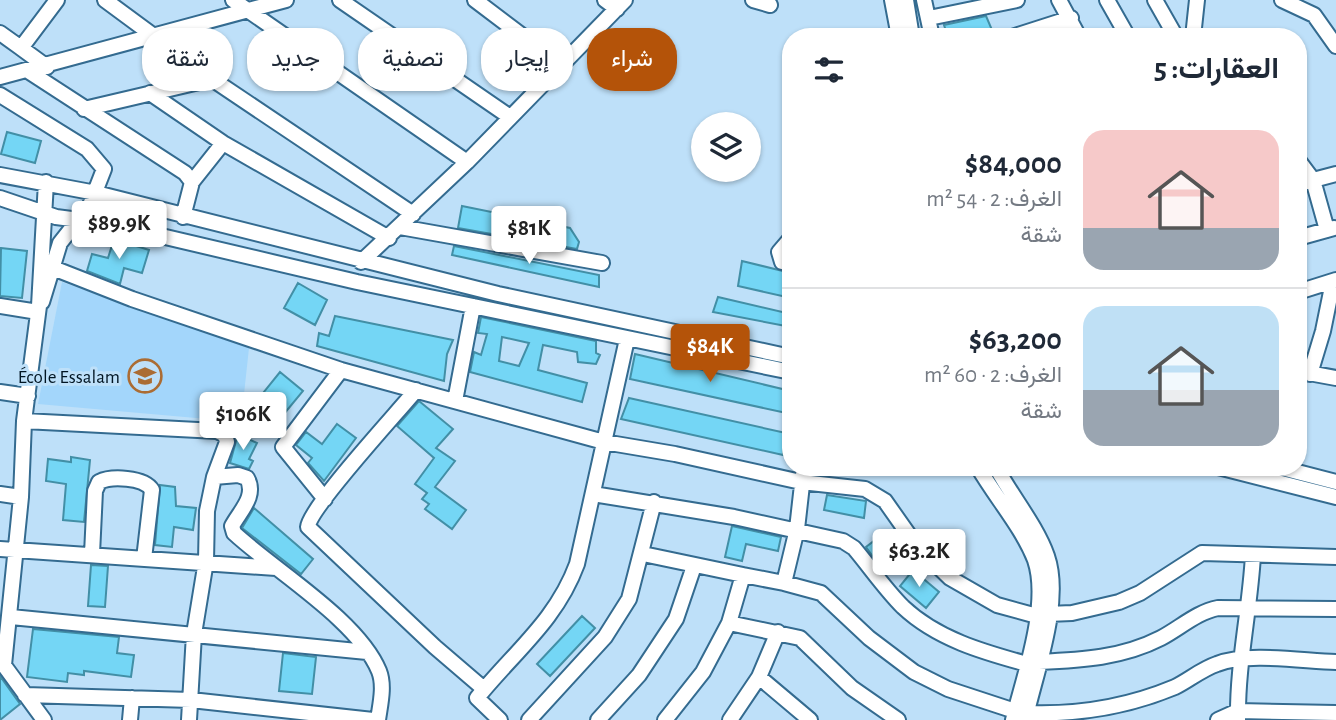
<!DOCTYPE html>
<html lang="ar">
<head>
<meta charset="utf-8">
<style>
	body { margin:0; font-family:"Alegreya Sans",Vazirmatn,sans-serif; background:#f6f6f7; color:#1f2937; direction:rtl; height:100vh; display:flex; flex-direction:column; font-size:26px; white-space:nowrap }
	* { box-sizing:border-box; margin:0 }
	p { font-size:23px; color:#747a83 }
	.icon { flex:none; width:38px; height:38px; fill:none; stroke:currentColor; stroke-width:2; stroke-linecap:round; stroke-linejoin:round }
	.map { position:relative; flex:1; overflow:hidden; direction:ltr }
	.drawer { position:absolute; left:782px; top:28px; width:525px; height:448px; display:flex; flex-direction:column; background:#fff; border-radius:28px; box-shadow:0 2px 5px #0004; direction:rtl }
	.drawer>* { flex:none }
	.banner { position:absolute; left:21px; top:28px; width:656px; height:63px; direction:rtl; display:flex; gap:14px }
	.buttons { position:absolute; left:691px; top:112px; display:grid; gap:14px }
	.buttons a { display:grid; place-items:center; width:70px; height:70px; border-radius:50%; background:#fff; box-shadow:0 2px 5px #0004; font-size:35px }
	.price { position:absolute; translate:-50% -60px; padding:0 16px; border-radius:7px; background:#fff; color:#222; font-size:23px; line-height:46px; filter:drop-shadow(0 2px 4px #0008) }
	.price::after { content:''; position:absolute; left:50%; top:42px; width:21px; height:16px; margin-left:-10px; background:inherit; clip-path:polygon(0 0,100% 0,50% 100%) }
	.price.current { background:#b45309; color:#fff }
	ul { padding:0; list-style:none }
	li { display:flex; align-items:center; gap:21px; height:175px; padding:0 28px }
	li+li { border-top:2px solid #e0e1e3 }
	li span { display:grid; place-items:center; flex:none; width:196px; height:140px; border-radius:21px; color:#555 }
	li>.icon { margin-inline-start:auto }
	span .icon { width:84px; height:84px; fill:#fffc; stroke-width:1 }
	li b { font-size:30px }
	h2 { display:flex; justify-content:space-between; align-items:center; height:84px; padding:0 28px; font-size:30px }
	.chip { padding:0 24px; border-radius:28px; background:#fff; box-shadow:0 2px 5px #0004; font-size:24px; line-height:63px }
	.chip.current { background:#b45309; color:#fff }
	.map>svg:first-child { display:block }
	.built { fill:#a3d6fb }
	.building { fill:#74d6f5; stroke:#428fa6; stroke-width:2; fill-rule:evenodd }
	.lines { fill:none; stroke-linecap:round; stroke-linejoin:round }
	.minor-casing { stroke:#346b90; stroke-width:18 }
	.minor { stroke:#fff; stroke-width:14 }
	.labels { text-anchor:middle; stroke-width:6; stroke-linejoin:round; paint-order:stroke }
	.poi-label { font-size:19px; fill:#011523; stroke:#bee0f9; text-anchor:end }
</style>
</head>
<body>
<div class="map">
<svg width="1336" height="720" viewBox="0 0 1336 720">
	<rect width="100%" height="100%" fill="#bee0f9"/>
	<path class="built" d="M62 282 249 348 241 422 38 404Z"/>
	<path class="building" d="M986 16 995 37H948L944 25Z
		M7 132 41 141 35 163 1 154Z
		M462 206 570 228 579 242 577 249 458 228Z
		M114 239 149 250 142 273 124 268 120 284 87 271 92 254 108 258Z
		M454 246 599 275V287L452 255Z
		M1 248 27 251 22 298 0 296Z
		M742 261 791 273V298L738 286Z
		M298 283 327 300 315 325 284 308Z
		M718 297 791 314V327L713 312Z
		M335 316 453 340 447 354 444 381 317 346 319 333 329 336Z
		M481 317 596 341V353L600 355 596 364 578 362 577 352 543 345 538 370 587 383 582 402 470 372 474 352 481 355 487 334 478 333ZM502 337 529 343 519 366 499 361Z
		M635 354 791 391V414L630 379Z
		M280 372 303 391 274 426 251 408Z
		M629 398 786 433 783 455 621 419Z
		M419 401 453 429 436 448 455 461 435 487 466 510 452 529 425 509 429 504 422 499 427 493 415 484 434 458 397 426Z
		M337 424 356 438 324 481 308 463 312 458 296 445 306 432 322 444Z
		M238 434 257 443 249 459 253 461 249 469 230 463Z
		M71 457 90 460 84 522 63 520 66 484 46 481 48 459 71 462Z
		M160 485 175 487 176 506 196 508 193 530 174 527 172 547 155 545Z
		M827 495 866 501 864 518 824 510Z
		M254 508 313 559 301 574 242 528Z
		M732 526 781 537 778 551 746 544 742 561 725 557Z
		M883 534 893 548 876 561 866 547Z
		M91 565 108 566 105 607 88 606Z
		M913 570 939 592 926 608 900 586Z
		M582 616 595 628 550 676 537 664Z
		M33 629 119 637 117 653 134 655 131 677 84 671V675L68 673 67 682 27 677Z
		M283 653 316 657 312 694 279 691Z
		M0 676 20 704 0 720Z"/>
	<g class="lines">
		<defs>
			<path id="minor" d="M105 0 212 79 413 214
				M233 0 467 162
				M340 0 510 117
				M475 0 561 65
				M605 0 617 9
				M753 0 770 5
				M892 0 899 37
				M906 0 912 37
				M924 0 932 37
				M1059 0 1079 37
				M1107 0 1128 37
				M1155 0 1176 37
				M1282 0 1314 15 1336 46
				M929 18 1017 0
				M0 33 21 48 57 0
				M1012 37 1071 18
				M1193 37 1197 0
				M21 48 47 67
				M28 71 185 173 192 182 183 217
				M0 77 286 0
				M150 93 223 143 389 238
				M0 95 87 149 104 169 90 205 60 243 42 302
				M84 109 212 79
				M1298 160 1313 180 1327 230
				M0 175 96 193 498 294 791 357
				M192 182 223 143
				M1298 184 1336 174
				M0 198 56 217 110 224 357 282 791 372
				M400 227 602 263
				M791 238 779 252 782 262 791 264
				M1298 238 1334 228
				M361 262 467 162 625 0
				M53 268 132 299 341 370 604 442 675 454 801 482 865 489 885 501 916 545 950 578 997 605 1037 616
				M1298 292 1336 280
				M0 306 38 312
				M1298 371 1336 378
				M1310 374 1323 331 1333 282
				M416 390C399 411 309 508 308 527L435 647 484 689
				M0 392 28 396
				M455 401 473 306
				M24 421 217 431 225 435 227 442 214 477 238 475 247 478C257 496 240 511 232 526L234 533C275 571 358 620 379 671 385 686 380 705 378 720
				M804 467 797 529 784 583 821 593 869 638 914 672 948 689 1015 711
				M978 467C996 498 1022 527 1035 560 1050 604 1024 676 1013 720
				M996 467C1012 497 1036 525 1047 556 1063 602 1035 674 1025 720
				M1218 467 1336 497
				M1278 467 1336 482
				M0 494 21 497
				M593 494 734 517 843 541 854 548C870 567 885 589 903 607 937 639 983 652 1027 664
				M325 499 283 447 341 370
				M0 549 276 568
				M92 554 95 491 99 482C111 476 144 477 152 490L144 559
				M643 554 743 575 729 623 703 672 665 720
				M743 575 784 583
				M1048 614 1072 613 1119 602 1140 593 1202 553 1336 557
				M11 617 367 652
				M729 623 800 638 852 688 898 720
				M0 660 44 720
				M1039 662C1082 660 1122 658 1161 638 1180 628 1197 612 1218 608L1336 609
				M4 665 21 497 24 421 39 306 46 182
				M759 677 810 720
				M25 695 191 700 373 720
				M1027 713C1078 715 1127 707 1175 687 1189 680 1202 669 1217 664 1248 652 1302 661 1336 662
				M130 720 132 698
				M189 720 194 634 206 561 207 511 214 477
				M500 720 477 698C514 652 556 621 577 564L627 339
				M529 720 605 637 629 599 654 502
				M598 720 639 675 676 619 694 566
				M730 720 759 677 778 632
				M1218 720 1238 711 1336 713
				M1238 720C1237 665 1250 610 1253 555"/>
		</defs>
		<use href="#minor" class="minor-casing"/>
		<use href="#minor" class="minor"/>
	</g>
	<defs>
		<symbol id="school-ring" viewBox="-11 -11 22 22"><circle r="9.5" fill="#bee0f9" stroke="#ab6c33" stroke-width="1.5"/><path d="M0-5L7-2L0 1L-7-2ZM-4 1L0 2.5L4 1V4Q0 6-4 4Z" fill="#ab6c33"/></symbol>
	</defs>
	<g fill-rule="evenodd">
		<use href="#school-ring" x="126" y="357" width="38" height="38"/>
	</g>
	<g class="labels">
		<g class="poi-label">
			<text x="120" y="383">École Essalam</text>
		</g>
	</g>
</svg>
<div class="buttons">
<a><svg class="icon" aria-label="layers" viewBox="0 0 24 24"><path d="M12 4l9 5-9 5-9-5zM3 14l9 5 9-5"/></svg></a>
</div>
<b class="price" style="left:119px;top:261px">$89.9K</b>
<b class="price" style="left:529px;top:266px">$81K</b>
<b class="price current" style="left:710px;top:384px">$84K</b>
<b class="price" style="left:243px;top:452px">$106K</b>
<b class="price" style="left:919px;top:589px">$63.2K</b>
<div class="banner">
<a class="chip current">شراء</a>
<a class="chip">إيجار</a>
<a class="chip">تصفية</a>
<a class="chip">جديد</a>
<a class="chip">شقة</a>
</div>
<section class="drawer">
<h2>العقارات: 5<svg class="icon" aria-label="filters" viewBox="0 0 24 24"><path d="M4 7h16M4 17h16"/><circle cx="9" cy="7" r="2"/><circle cx="15" cy="17" r="2"/></svg></h2>
<ul>
<li><span style="background:linear-gradient(#f6c9c9 70%,#9aa5b1 0)"><svg class="icon" aria-label="home" viewBox="0 0 24 24"><path d="M3 11l9-7 9 7M6 9v11h12V9"/></svg></span><div><b>$84,000</b><p>الغرف: 2 · 54 m²</p><p>شقة</p></div></li>
<li><span style="background:linear-gradient(#bfe0f5 60%,#9aa5b1 0)"><svg class="icon" aria-label="home" viewBox="0 0 24 24"><path d="M3 11l9-7 9 7M6 9v11h12V9"/></svg></span><div><b>$63,200</b><p>الغرف: 2 · 60 m²</p><p>شقة</p></div></li>
</ul>
</section>
</div>
</body>
</html>
